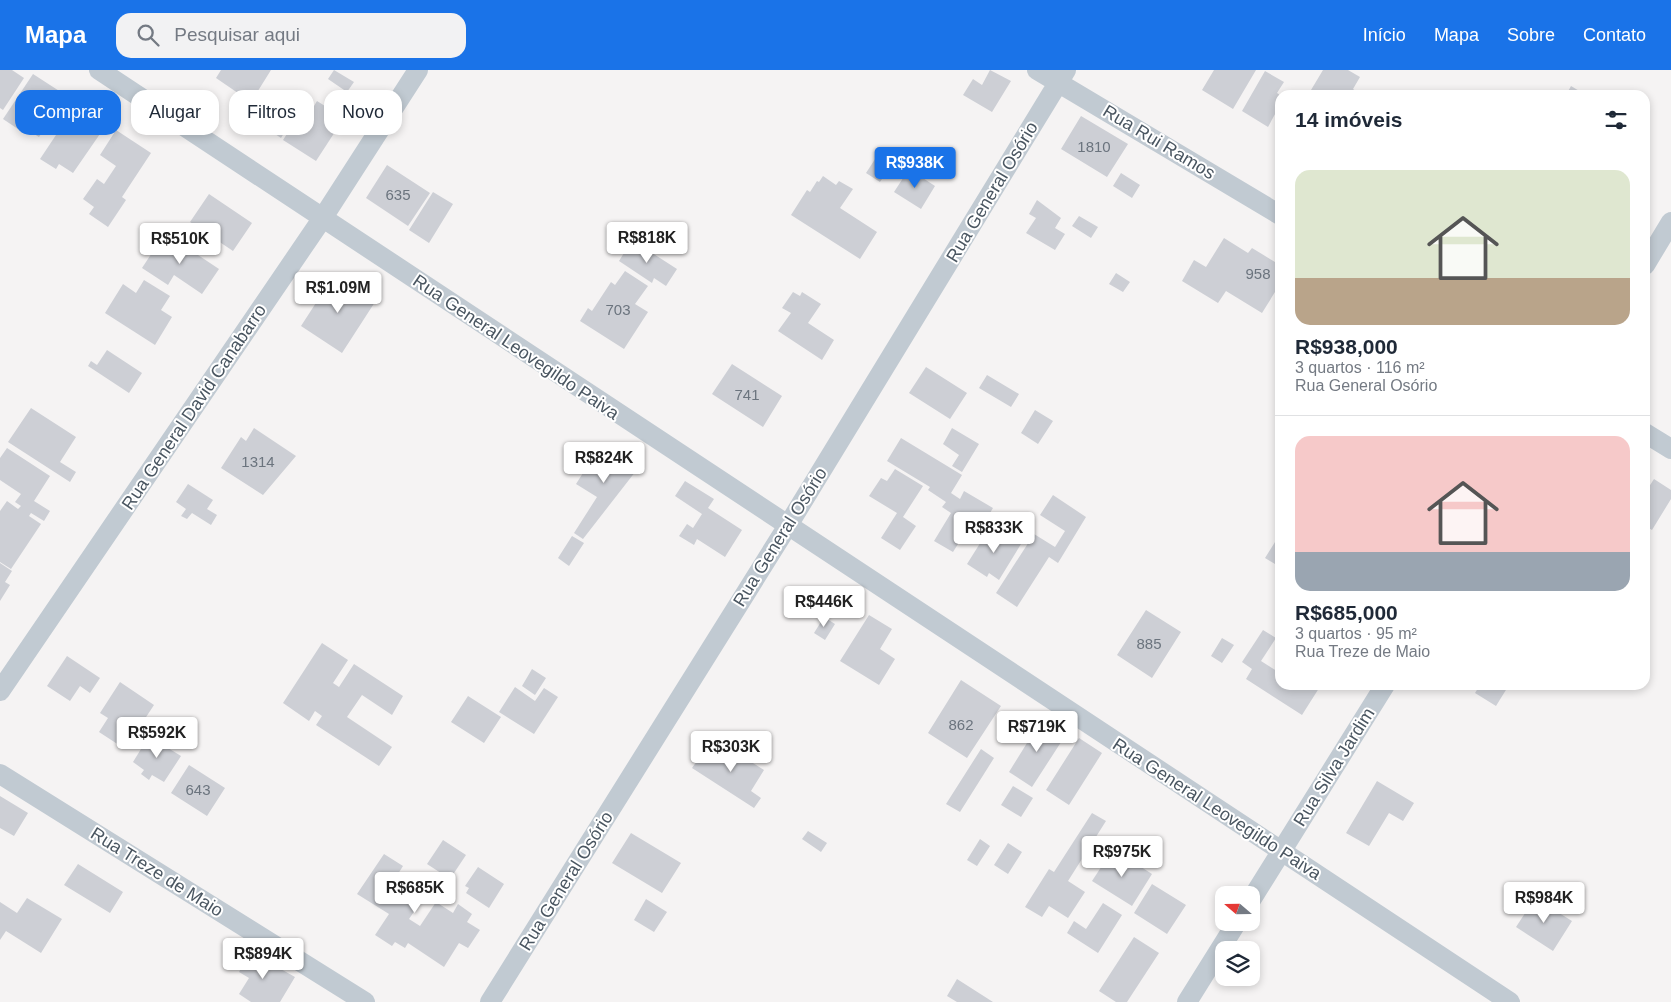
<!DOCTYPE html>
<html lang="pt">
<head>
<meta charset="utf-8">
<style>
	body { margin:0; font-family:Helvetica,sans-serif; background:#f2f2f3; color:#1f2937; height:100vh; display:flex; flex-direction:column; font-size:19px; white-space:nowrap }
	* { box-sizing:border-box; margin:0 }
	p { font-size:16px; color:#747a83 }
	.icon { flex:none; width:28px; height:28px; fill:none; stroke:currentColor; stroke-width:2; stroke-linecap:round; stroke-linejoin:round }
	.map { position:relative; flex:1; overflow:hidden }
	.panel { position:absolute; left:1275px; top:20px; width:375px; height:600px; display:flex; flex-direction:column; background:#fff; border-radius:15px; box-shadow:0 2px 8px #0003 }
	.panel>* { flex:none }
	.guide { position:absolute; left:15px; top:20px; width:475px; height:45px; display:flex; gap:10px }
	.needle { width:32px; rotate:290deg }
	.buttons { position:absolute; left:1215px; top:816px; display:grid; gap:10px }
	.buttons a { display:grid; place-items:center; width:45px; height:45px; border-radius:10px; background:#fff; box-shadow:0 2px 8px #0003; font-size:25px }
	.price { position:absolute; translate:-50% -42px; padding:0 11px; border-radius:5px; background:#fff; color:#222; font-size:16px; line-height:32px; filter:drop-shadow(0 1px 2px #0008) }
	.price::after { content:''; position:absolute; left:50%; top:30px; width:15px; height:11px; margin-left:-8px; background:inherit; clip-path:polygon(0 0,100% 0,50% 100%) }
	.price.on { background:#1a73e8; color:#fff }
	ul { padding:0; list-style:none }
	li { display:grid; align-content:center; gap:10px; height:265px; padding:0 20px }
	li+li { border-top:1px solid #e0e1e3 }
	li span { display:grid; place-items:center; height:155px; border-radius:15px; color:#555 }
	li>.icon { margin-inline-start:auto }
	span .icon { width:90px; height:90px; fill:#fffc; stroke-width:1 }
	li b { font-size:21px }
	h2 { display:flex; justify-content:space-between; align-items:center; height:60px; padding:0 20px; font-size:21px }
	.chip { padding:0 18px; border-radius:15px; background:#fff; box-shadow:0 2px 8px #0003; font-size:18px; line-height:45px }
	.chip.on { background:#1a73e8; color:#fff }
	header { display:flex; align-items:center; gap:30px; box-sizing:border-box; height:70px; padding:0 25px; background:#1a73e8; color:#fff }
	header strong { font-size:24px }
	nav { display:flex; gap:28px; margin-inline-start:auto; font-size:18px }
	.search { width:350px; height:45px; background:#f2f2f3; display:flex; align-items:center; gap:12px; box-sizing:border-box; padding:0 18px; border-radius:15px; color:#747a83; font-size:19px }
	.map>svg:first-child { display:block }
	.building { fill:#cdcfd5 }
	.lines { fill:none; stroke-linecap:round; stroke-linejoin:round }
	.street { stroke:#c1cad2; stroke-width:20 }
	.labels { text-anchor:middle; stroke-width:4; stroke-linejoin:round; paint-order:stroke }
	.number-label { font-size:15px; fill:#6b747e }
	.street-label { font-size:18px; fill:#4a5661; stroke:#fff }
</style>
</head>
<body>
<header>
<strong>Mapa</strong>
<div class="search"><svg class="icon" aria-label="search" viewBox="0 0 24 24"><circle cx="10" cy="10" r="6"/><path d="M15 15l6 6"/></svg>Pesquisar aqui</div>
<nav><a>Início</a><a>Mapa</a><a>Sobre</a><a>Contato</a></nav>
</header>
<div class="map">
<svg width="1671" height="932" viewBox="0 0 1671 932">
	<rect width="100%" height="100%" fill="#f5f3f3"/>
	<path class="building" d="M0 0H12L24 8 3 40 0 38Z
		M221 0H271L251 32 216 8Z
		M334 0 354 12 347 22 328 9Z
		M990 0 1011 11 992 42 963 25 973 9 982 15Z
		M1214 0H1256L1233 39 1202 20Z
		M1323 0H1348L1360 7 1353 19 1357 22 1355 25H1308Z
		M1265 1 1284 12 1277 23 1280 25V35L1268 57 1242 41Z
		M33 4 67 26 39 67 21 56 18 59 3 49Z
		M1571 16 1586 25H1566Z
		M317 31 344 48 316 91 283 70 301 42 308 46Z
		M72 41 102 61 73 103 59 94 56 99 40 89Z
		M281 42 292 50 281 68 269 60Z
		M1081 46 1128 74 1107 107 1061 79Z
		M116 60 151 83 122 127 126 130 108 157 89 144 94 137 83 129 97 109 104 114 116 96 100 85Z
		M879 83 893 92 880 112 866 103Z
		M387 95 430 123 408 156 366 128Z
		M909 99 935 116 921 139 894 122Z
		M1121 103 1140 115 1132 128 1113 116Z
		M823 106 836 115 839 111 853 119 840 138 877 162 860 189 791 145 807 120 810 122 817 111 819 112Z
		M433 122 453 134 429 173 409 160Z
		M209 124 252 153 233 181 190 152Z
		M1037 130 1061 148 1055 158 1065 164 1055 180 1026 163 1036 148 1029 144Z
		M1079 146 1098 157 1091 168 1072 156Z
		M165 163 219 199 202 224 174 205 168 215 142 198Z
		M1224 168 1248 183 1252 178 1280 195V214L1262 243 1226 221 1218 233 1182 211 1194 190 1206 197Z
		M632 170 677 199 666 216 654 208 652 213 619 191Z
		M625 201 648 216 635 234 648 242 624 279 580 251 588 238 592 241 611 212 615 215Z
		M1116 203 1130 212 1123 222 1109 214Z
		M334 205 375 232 342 283 301 256Z
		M144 210 170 226 161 240 172 247 155 275 105 243 123 214 136 223Z
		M793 222 800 226 802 222 821 234 808 253 834 270 822 290 778 261 791 243 782 238Z
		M107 280 142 303 129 323 88 296 91 291 97 295Z
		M732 294 782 326 763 357 712 324Z
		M926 297 967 323 950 349 909 323Z
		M987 305 1019 324 1011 337 979 318Z
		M31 338 76 367 60 392 76 402 70 412 8 372Z
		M1035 340 1053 351 1038 374 1021 363Z
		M254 358 296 386 263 425 221 398 241 367 246 371Z
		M952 358 979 374 962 402 952 396 959 385 943 374Z
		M901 368 962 405 951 423 960 429 964 421 993 438 981 458 972 452 953 482 934 471 951 443 942 437 946 432 928 420 930 417 887 391Z
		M602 373 639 397 583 469 574 463 597 427 576 414Z
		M7 378 50 406 34 431 50 441 44 451 31 443 29 446 41 454 11 499 0 492V441L7 431 18 439 21 436 15 432 21 424 0 410V388Z
		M895 399 923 416 903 447 916 456 900 480 881 468 897 443 869 426 881 408 887 411Z
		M1654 409 1671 420V429L1652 460 1645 456V423Z
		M685 411 714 429 708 438 742 460 725 487 697 469 694 475 679 466 687 454 693 458 702 444 675 426Z
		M188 414 213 430 207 439 217 445 211 455 192 443 187 449 181 446 186 439 176 432Z
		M1053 425 1086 447 1058 493 1049 487 1017 537 996 523 1034 464 1055 477 1065 461 1040 445Z
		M989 459 995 462 998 459 1021 474 999 510 989 503 987 507 967 494Z
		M572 466 584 473 569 496 558 488Z
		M1275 472 1280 474V497L1265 488Z
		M0 493 12 501 5 512 10 515 0 531Z
		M1146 540 1181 562 1152 608 1117 585Z
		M869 545 892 559 880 579 895 589 879 615 840 591Z
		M824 547 835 554 825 570 814 563Z
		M1263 560 1276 568 1261 591 1280 603V615H1321L1302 645 1246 609 1252 599 1242 592Z
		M1222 568 1234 575 1222 593 1211 586Z
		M322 573 348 590 333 613 339 617 354 594 403 626 392 645 362 625 347 647 392 677 379 696 316 655 322 646 315 641 309 651 283 633Z
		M67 586 100 608 90 623 80 616 70 631 47 616Z
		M532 599 546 608 535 625 522 616Z
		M961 610 1001 636 967 688 928 663Z
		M120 612 154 635 125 679 99 662 108 648 100 643Z
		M1480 615H1509L1496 636 1475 623Z
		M515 617 535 631 544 618 558 627 534 664 499 642Z
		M468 626 501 647 484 673 451 652Z
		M1037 648 1065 666 1032 717 1009 702 1035 660 1031 658Z
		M149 666 160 673 164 668 172 673 168 678 181 686 164 712 152 705 149 710 141 704 144 700 133 692Z
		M1079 668 1102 683 1069 735 1046 720Z
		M718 671 764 700 751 721 761 728 754 738 692 698 699 688 705 691Z
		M981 679 994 688 960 742 946 734Z
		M189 695 225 718 207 746 171 723Z
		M1377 711 1414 733 1403 751 1389 743 1369 776 1346 763Z
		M1013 716 1033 728 1021 747 1001 735Z
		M0 726 28 743 14 766 0 758Z
		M1092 743 1106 751 1068 811 1085 822 1068 848 1049 836 1042 847 1025 837 1049 799 1054 802Z
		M808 761 827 773 821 782 802 769Z
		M631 763 681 793 662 823 612 793Z
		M980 769 990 776 977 796 967 790Z
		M443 770 466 785 450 809 427 794Z
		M1008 773 1022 782 1008 804 994 795Z
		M1113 779 1152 804 1132 836 1092 811Z
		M384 784 403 796 398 804 412 813 415 808 430 818 409 849 420 856 436 832 453 843 458 834 472 844 467 852 480 860 468 878 459 873 444 897 408 873 405 878 395 872 392 876 375 865 389 844 357 824Z
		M78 794 123 822 110 843 64 815Z
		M478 797 504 814 489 838 466 823 469 818 465 816Z
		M1152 814 1186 835 1167 864 1134 843Z
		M27 828 62 849 41 883 6 861 0 870V832L17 843Z
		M1535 828 1572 851 1553 881 1516 857Z
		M646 829 667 842 654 862 634 850Z
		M1103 833 1122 845 1098 883 1067 863 1074 851 1086 859Z
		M1134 867 1159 883 1127 932H1116L1099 921Z
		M245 879 295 907 280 932H251L239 924 249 908 239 902 244 893 238 890Z
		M957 909 993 932H957L947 926Z"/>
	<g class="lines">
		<path class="street" d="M99 0 1510 932
			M1037 0 1280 145
			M1645 195 1671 152
			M1645 363 1671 379
			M0 621 322 149 418 0
			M0 704 365 932
			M1251 830 1385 615
			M490 932 787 457 1066 0
			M1187 932 1237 852"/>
	</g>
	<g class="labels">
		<g class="number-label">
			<text x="1094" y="82">1810</text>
			<text x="398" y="130">635</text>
			<text x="1258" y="209">958</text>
			<text x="618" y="245">703</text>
			<text x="747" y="330">741</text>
			<text x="258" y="397">1314</text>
			<text x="1149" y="579">885</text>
			<text x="961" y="660">862</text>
			<text x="198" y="725">643</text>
		</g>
		<g class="street-label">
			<text transform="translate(1159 72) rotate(31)" y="6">Rua Rui Ramos</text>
			<text transform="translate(992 122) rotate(-59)" y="6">Rua General Osório</text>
			<text transform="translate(516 277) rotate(34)" y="6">Rua General Leovegildo Paiva</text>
			<text transform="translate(194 337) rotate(-56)" y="6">Rua General David Canabarro</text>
			<text transform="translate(780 467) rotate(-58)" y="6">Rua General Osório</text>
			<text transform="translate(1334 697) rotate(-58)" y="6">Rua Silva Jardim</text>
			<text transform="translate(1217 739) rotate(33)" y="6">Rua General Leovegildo Paiva</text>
			<text transform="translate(157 802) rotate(32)" y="6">Rua Treze de Maio</text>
			<text transform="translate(566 811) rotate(-58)" y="6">Rua General Osório</text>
		</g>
	</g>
</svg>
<div class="buttons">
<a><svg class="needle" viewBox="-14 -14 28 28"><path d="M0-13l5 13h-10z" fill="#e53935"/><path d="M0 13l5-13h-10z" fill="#747a83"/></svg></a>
<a><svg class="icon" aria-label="layers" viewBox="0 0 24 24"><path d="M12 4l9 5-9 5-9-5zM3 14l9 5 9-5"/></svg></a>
</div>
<b class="price on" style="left:915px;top:119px">R$938K</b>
<b class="price" style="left:647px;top:194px">R$818K</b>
<b class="price" style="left:180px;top:195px">R$510K</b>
<b class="price" style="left:338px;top:244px">R$1.09M</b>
<b class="price" style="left:604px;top:414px">R$824K</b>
<b class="price" style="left:994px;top:484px">R$833K</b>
<b class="price" style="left:824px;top:558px">R$446K</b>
<b class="price" style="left:1037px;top:683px">R$719K</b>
<b class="price" style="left:157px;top:689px">R$592K</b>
<b class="price" style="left:731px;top:703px">R$303K</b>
<b class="price" style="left:1122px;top:808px">R$975K</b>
<b class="price" style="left:415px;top:844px">R$685K</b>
<b class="price" style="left:1544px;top:854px">R$984K</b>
<b class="price" style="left:263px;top:910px">R$894K</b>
<div class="guide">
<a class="chip on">Comprar</a>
<a class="chip">Alugar</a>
<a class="chip">Filtros</a>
<a class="chip">Novo</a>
</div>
<section class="panel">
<h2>14 imóveis<svg class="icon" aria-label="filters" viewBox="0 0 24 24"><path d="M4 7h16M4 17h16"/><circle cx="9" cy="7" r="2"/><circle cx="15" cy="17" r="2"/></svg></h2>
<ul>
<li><span style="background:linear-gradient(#dfe7d0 70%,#b9a48a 0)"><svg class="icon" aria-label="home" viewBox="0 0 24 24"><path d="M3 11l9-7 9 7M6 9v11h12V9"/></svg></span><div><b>R$938,000</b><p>3 quartos · 116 m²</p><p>Rua General Osório</p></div></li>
<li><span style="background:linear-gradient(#f6c9c9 75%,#9aa5b1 0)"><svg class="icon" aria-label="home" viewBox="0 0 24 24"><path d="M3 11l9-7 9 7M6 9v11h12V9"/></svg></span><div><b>R$685,000</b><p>3 quartos · 95 m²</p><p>Rua Treze de Maio</p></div></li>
</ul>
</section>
</div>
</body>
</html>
